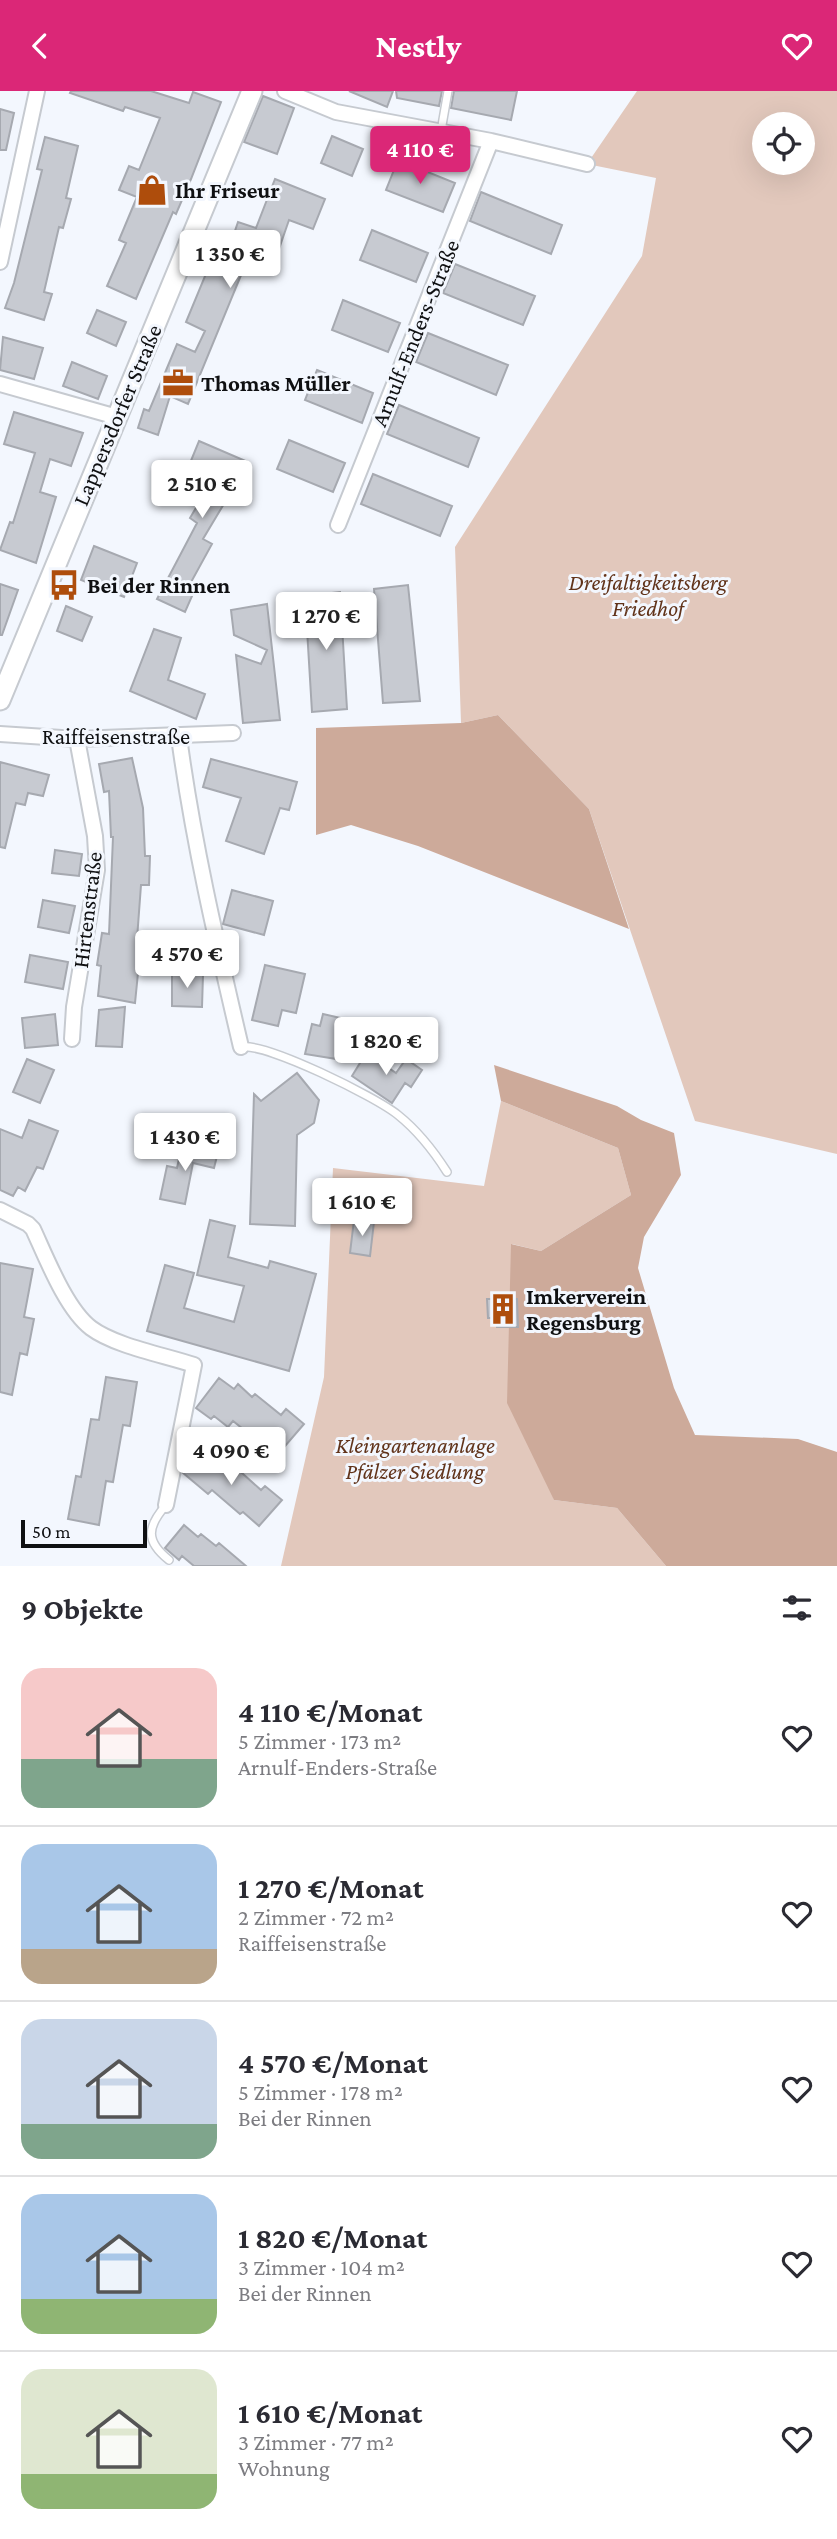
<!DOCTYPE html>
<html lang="de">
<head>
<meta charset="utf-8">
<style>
	body { margin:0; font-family:"Crimson Pro",serif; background:#f7f7f7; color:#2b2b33; height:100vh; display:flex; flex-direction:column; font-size:26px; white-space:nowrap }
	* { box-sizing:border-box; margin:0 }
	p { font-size:23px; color:#7c7c81 }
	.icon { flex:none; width:38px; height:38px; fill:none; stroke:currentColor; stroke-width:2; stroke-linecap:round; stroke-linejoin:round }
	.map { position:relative; height:1475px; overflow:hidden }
	.side { display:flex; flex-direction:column; background:#fff; flex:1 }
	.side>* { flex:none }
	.buttons { position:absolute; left:752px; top:21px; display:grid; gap:14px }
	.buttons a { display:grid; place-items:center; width:63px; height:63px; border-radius:50%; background:#fff; box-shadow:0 7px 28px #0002; font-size:35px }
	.scale { position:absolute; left:21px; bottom:18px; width:126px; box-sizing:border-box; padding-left:7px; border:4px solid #0f1012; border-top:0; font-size:19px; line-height:24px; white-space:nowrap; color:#0f1012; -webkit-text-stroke:5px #f3f7fe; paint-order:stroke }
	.price { position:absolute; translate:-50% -60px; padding:0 16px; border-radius:7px; background:#fff; color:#222; font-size:23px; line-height:46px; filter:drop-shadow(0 2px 4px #0008) }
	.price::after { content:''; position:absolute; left:50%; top:42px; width:21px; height:16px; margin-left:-10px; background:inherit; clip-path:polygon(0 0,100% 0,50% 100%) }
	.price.on { background:#db2777; color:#fff }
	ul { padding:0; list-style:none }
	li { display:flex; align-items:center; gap:21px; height:175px; padding:0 21px }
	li+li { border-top:2px solid #e1e1e2 }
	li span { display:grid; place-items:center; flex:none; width:196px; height:140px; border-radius:21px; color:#555 }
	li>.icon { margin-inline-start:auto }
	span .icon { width:84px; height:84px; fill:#fffc; stroke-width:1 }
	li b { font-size:30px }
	h2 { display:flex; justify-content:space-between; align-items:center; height:84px; padding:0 21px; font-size:30px }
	header { display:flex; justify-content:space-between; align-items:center; height:91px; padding:0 21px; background:#db2777; color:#fff; font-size:32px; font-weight:700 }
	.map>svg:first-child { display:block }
	.green { fill:#e2c8bc; fill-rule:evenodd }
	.forest { fill:#cdaa9a }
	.building { fill:#c7cad1; stroke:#a6a9b0; stroke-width:2 }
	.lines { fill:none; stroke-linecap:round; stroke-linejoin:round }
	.lane-casing { stroke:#c6cad0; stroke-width:10 }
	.street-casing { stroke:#c6cad0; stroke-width:18 }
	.secondary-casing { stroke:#c6cad0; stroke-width:23 }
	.lane { stroke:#fff; stroke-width:7 }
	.street { stroke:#fff; stroke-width:14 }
	.secondary { stroke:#fff; stroke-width:19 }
	.labels { text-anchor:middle; stroke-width:6; stroke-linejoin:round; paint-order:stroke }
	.poi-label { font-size:23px; font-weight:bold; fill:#0f1012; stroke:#f3f7fe; text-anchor:start }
	.street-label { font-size:23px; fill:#0f1012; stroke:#f3f7fe }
	.park-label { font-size:23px; font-style:italic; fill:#61331a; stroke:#f3f7fe }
</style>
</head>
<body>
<header><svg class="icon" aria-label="back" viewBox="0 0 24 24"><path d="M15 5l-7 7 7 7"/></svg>Nestly<svg class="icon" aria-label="heart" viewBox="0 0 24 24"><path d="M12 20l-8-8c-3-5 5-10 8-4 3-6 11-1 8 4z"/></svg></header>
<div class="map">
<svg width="837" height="1475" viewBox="0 0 837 1475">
	<rect width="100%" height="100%" fill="#f3f7fe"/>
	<path class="green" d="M637 0H837V1063L695 1030 589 718 498 624 461 632 455 456 642 165 656 87 587 73ZM765 33H803V72H765Z
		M501 1010 618 1057 631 1104 541 1160 512 1153 554 1409 617 1417 666 1475H281L324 1286 333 1077 484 1095Z"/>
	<path class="forest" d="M498 624 589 718 629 838 418 755 351 734 316 744V637L461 632Z
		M494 974 617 1015 641 1029 674 1042 681 1084 644 1146 638 1177 674 1297 695 1344 798 1348 837 1361V1475H666L617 1417 554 1409 507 1312 511 1153 541 1160 631 1104 618 1057 501 1010Z"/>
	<path class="building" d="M71 0H151L189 12 193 1 221 11 191 88 176 123 173 121 136 208 107 195 126 152 119 149 137 106 119 99 129 75 139 79 160 27 125 16 123 20 70 2Z
		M349 0H393L387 16Z
		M396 0H442L439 15 397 7Z
		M454 0H517L511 29 451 17Z
		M263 5 294 17 277 63 244 51Z
		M0 18 14 22 6 59H0Z
		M332 45 363 58 352 85 321 72Z
		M45 46 78 55 66 107 71 108 63 137 59 136 44 201 52 203 44 229 5 217 14 192 42 79 37 78Z
		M398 69 455 92 443 121 386 99Z
		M275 88 325 108 313 138 289 129 271 181 246 172 188 313 170 305 158 344 138 337 144 318 149 320 177 253 195 261 205 240 186 231 210 173 222 178 238 131 256 137Z
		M481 101 562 134 551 163 470 130Z
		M372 139 428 162 416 191 360 169Z
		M455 173 535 205 523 234 443 202Z
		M343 209 400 232 388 261 332 239Z
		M97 219 126 231 116 255 87 242Z
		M428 242 508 274 496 304 416 271Z
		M3 246 43 257 34 288 0 279Z
		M72 271 107 285 98 308 63 295Z
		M317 279 373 302 362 332 305 309Z
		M399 314 479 347 468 376 387 343Z
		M14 321 83 342 71 375 50 368 40 401 56 406 36 472 0 459 10 431 13 432 35 362 4 353Z
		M289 349 345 372 333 401 277 378Z
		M199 350 248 371 237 398 234 396 203 448 212 453 190 493 196 496 185 521 157 508 197 432 190 427 213 388 188 377Z
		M373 383 452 415 440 445 361 413Z
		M94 455 137 472 124 506 81 489Z
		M0 493 18 499 2 544H0Z
		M408 494 420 610 383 612 374 498Z
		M340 501 347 618 312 621 305 505Z
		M267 513 280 629 243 632 236 564 261 573 267 559 234 544 231 519Z
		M66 515 92 526 82 550 57 540Z
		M154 538 181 547 168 589 205 603 196 628 130 600Z
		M132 667 143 717 145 765H150L149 794H141L137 848 150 851 145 883 138 882 135 912 98 905 101 875 97 874 102 842 109 843 113 746H111L109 700 104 701 99 673Z
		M211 668 297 691 289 719 280 717 264 763 226 750 241 707 203 696Z
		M0 671 49 684 43 705 28 702 25 714 16 712 5 757 0 756Z
		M55 759 82 763 79 785 52 782Z
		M232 799 273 810 264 844 223 833Z
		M43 809 75 815 69 842 38 836Z
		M30 864 68 871 63 898 25 891Z
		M265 874 305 883 296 922 282 919 278 935 252 929Z
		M172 883 203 884 202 916 172 915Z
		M125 916 122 956 96 955 99 919Z
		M55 923 58 954 25 957 22 927Z
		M323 923 358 931 349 970 305 963 312 933 320 935Z
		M365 964 373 966 396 982 406 968 422 979 411 996 405 992 392 1012 352 985Z
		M27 968 54 979 40 1012 13 1001Z
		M297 982 319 1009 314 1032 297 1044 295 1135 250 1133 254 1003 261 1010Z
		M29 1029 58 1040 43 1078 37 1076 25 1100 18 1096 13 1105 0 1099V1038L22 1047Z
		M182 1054 218 1061 214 1077 193 1072 185 1113 160 1108 167 1075 177 1077Z
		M210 1129 235 1135 228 1166 268 1177 270 1170 316 1183 289 1280 147 1240 165 1174 194 1182 184 1217 234 1231 244 1195 197 1184Z
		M354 1129 374 1131 370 1165 350 1162Z
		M0 1172 33 1178 24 1226 34 1228 27 1264 20 1262 12 1304 0 1301Z
		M487 1208H517L518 1236H497V1227H488Z
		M106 1286 137 1291 130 1335 123 1334 113 1391 106 1390 99 1434 68 1428 76 1385 81 1386 91 1328 99 1329Z
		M219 1287 234 1298 238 1293 252 1306 255 1303 281 1324 286 1318 304 1333 280 1361 262 1347 259 1351 233 1330 228 1336 214 1325 211 1328 196 1317Z
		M201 1356 228 1379 233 1374 261 1399 265 1395 282 1409 259 1435 243 1421 240 1423 212 1399 208 1403 182 1381 183 1376Z
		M184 1434 198 1446 201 1443 216 1455 219 1452 246 1475H194L182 1465 179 1469 165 1457Z"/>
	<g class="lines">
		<defs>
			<path id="lane" d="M441 40 448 0
				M242 956C267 952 376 1006 398 1024 418 1040 433 1059 447 1081
				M166 1414C147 1436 145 1450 169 1469"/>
			<path id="street" d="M285 0 336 21 491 50 587 73
				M0 171 37 0
				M0 293 117 326
				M338 434 491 50
				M0 643 77 648 233 642
				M179 646C193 751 217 853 241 956
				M72 948 74 916 97 779 95 745 77 648
				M0 1119 28 1133 33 1138C46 1166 66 1218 91 1237 115 1255 164 1264 194 1274L166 1414"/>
			<path id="secondary" d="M0 609 252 0"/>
		</defs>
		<use href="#lane" class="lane-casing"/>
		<use href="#street" class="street-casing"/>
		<use href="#secondary" class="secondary-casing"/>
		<use href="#lane" class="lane"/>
		<use href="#street" class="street"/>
		<use href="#secondary" class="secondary"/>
	</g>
	<defs>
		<symbol id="shop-bare" viewBox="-9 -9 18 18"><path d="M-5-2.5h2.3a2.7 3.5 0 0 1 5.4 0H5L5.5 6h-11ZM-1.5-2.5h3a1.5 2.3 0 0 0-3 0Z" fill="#ae4d0c" stroke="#f3f7fe" stroke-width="2.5" paint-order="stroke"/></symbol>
		<symbol id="office-bare" viewBox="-9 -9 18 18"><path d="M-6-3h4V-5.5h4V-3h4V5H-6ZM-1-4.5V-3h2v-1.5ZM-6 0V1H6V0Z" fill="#ae4d0c" stroke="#f3f7fe" stroke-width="2.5" paint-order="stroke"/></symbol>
		<symbol id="bus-bare" viewBox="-9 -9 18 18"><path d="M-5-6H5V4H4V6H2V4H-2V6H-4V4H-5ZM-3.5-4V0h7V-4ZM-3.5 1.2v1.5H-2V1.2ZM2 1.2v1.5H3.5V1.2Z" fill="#ae4d0c" stroke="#f3f7fe" stroke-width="2.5" paint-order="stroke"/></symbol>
		<symbol id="building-bare" viewBox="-9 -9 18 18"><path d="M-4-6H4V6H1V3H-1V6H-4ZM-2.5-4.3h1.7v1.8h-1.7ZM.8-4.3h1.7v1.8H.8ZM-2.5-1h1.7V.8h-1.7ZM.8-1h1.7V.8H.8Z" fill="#ae4d0c" stroke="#f3f7fe" stroke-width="2.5" paint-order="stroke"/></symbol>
	</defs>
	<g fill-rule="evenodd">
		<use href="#shop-bare" x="130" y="77" width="44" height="44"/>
		<use href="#office-bare" x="156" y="270" width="44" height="44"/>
		<use href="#bus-bare" x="42" y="472" width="44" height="44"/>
		<use href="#building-bare" x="481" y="1196" width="44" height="44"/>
	</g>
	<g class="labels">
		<g class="poi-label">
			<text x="175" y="107">Ihr Friseur</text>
			<text x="201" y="300">Thomas Müller</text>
			<text x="87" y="502">Bei der Rinnen</text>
			<text x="526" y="1213">Imkerverein<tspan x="526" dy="26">Regensburg</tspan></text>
		</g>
		<g class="street-label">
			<text transform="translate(415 242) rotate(-68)" y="8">Arnulf-Enders-Straße</text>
			<text transform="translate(117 324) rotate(-67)" y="8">Lappersdorfer Straße</text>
			<text x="116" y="653">Raiffeisenstraße</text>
			<text transform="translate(87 819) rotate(-83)" y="8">Hirtenstraße</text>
		</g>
		<g class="park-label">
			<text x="648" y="499">Dreifaltigkeitsberg<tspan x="648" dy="26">Friedhof</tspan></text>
			<text x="415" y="1362">Kleingartenanlage<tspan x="415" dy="26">Pfälzer Siedlung</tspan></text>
		</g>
	</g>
</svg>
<div class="buttons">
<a><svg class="icon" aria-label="locate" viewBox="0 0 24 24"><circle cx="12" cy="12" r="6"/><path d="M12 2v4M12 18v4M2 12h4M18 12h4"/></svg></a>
</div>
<div class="scale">50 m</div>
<b class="price on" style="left:420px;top:95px">4 110 €</b>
<b class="price" style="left:230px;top:199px">1 350 €</b>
<b class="price" style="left:202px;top:429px">2 510 €</b>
<b class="price" style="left:326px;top:561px">1 270 €</b>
<b class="price" style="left:187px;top:899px">4 570 €</b>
<b class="price" style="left:386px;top:986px">1 820 €</b>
<b class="price" style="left:185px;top:1082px">1 430 €</b>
<b class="price" style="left:362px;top:1147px">1 610 €</b>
<b class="price" style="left:231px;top:1396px">4 090 €</b>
</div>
<section class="side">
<h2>9 Objekte<svg class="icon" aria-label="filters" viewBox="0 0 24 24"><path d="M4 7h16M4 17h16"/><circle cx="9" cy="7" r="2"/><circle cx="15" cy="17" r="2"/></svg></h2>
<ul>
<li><span style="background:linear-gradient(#f6c9c9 65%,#7fa58c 0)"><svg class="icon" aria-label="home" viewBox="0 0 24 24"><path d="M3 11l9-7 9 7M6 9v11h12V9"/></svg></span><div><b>4 110 €/Monat</b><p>5 Zimmer · 173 m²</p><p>Arnulf-Enders-Straße</p></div><svg class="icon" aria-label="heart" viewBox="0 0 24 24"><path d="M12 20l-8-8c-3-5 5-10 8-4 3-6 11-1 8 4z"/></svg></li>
<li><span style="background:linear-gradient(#a9c7e8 75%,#b9a48a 0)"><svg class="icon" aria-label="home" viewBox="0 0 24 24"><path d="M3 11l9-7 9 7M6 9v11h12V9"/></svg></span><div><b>1 270 €/Monat</b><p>2 Zimmer · 72 m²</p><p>Raiffeisenstraße</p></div><svg class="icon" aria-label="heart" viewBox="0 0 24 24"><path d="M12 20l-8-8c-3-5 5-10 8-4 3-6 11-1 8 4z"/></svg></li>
<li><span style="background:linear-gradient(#c9d6e8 75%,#7fa58c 0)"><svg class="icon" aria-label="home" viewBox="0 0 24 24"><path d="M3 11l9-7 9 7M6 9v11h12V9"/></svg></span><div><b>4 570 €/Monat</b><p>5 Zimmer · 178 m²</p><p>Bei der Rinnen</p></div><svg class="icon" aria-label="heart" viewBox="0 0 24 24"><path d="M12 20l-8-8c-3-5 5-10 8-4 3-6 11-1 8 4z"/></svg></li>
<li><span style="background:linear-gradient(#a9c7e8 75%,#8fb573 0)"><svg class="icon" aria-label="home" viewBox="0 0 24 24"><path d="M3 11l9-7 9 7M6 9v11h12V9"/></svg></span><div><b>1 820 €/Monat</b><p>3 Zimmer · 104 m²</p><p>Bei der Rinnen</p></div><svg class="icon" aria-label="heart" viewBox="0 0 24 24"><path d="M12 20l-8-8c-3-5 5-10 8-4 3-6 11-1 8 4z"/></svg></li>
<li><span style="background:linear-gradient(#dfe7d0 75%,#8fb573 0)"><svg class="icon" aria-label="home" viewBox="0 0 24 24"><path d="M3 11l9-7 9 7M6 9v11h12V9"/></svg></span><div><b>1 610 €/Monat</b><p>3 Zimmer · 77 m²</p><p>Wohnung</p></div><svg class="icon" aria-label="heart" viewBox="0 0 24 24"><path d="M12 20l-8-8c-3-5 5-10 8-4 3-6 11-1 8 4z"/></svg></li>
</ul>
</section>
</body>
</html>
